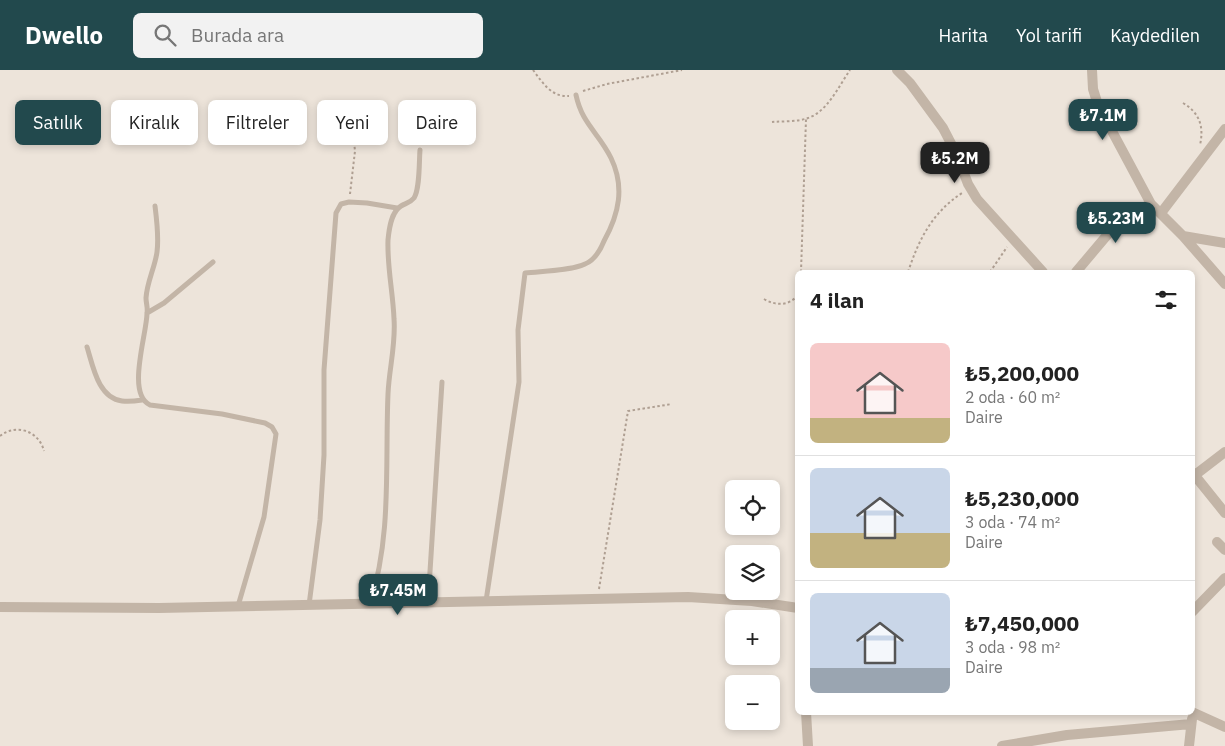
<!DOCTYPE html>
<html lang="tr">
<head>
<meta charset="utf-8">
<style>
	body { margin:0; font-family:"IBM Plex Sans",sans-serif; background:#f2f2f2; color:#222; height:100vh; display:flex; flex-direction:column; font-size:19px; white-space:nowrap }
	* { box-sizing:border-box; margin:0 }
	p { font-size:16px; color:#767676 }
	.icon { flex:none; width:28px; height:28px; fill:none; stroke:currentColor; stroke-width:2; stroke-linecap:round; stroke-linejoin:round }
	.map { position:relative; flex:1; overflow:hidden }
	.details { position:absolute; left:795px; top:200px; width:400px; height:445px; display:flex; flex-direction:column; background:#fff; border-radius:8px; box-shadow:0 2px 8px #0003 }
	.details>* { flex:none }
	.guide { position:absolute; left:15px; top:30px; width:475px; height:45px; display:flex; gap:10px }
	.tools { position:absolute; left:725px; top:410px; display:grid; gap:10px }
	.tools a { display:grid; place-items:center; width:55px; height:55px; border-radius:8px; background:#fff; box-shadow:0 2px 8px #0003; font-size:25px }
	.price { position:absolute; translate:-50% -42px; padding:0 11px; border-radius:10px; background:#22494d; color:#fff; font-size:16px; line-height:32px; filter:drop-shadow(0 1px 2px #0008) }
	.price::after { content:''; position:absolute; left:50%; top:30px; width:15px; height:11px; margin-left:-8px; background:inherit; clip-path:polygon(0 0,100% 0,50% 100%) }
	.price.selected { background:#222; color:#fff }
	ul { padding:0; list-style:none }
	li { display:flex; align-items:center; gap:15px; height:125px; padding:0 15px }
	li+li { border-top:1px solid #e0e0e0 }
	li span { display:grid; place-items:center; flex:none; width:140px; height:100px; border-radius:8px; color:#555 }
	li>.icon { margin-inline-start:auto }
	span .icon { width:60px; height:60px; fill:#fffc; stroke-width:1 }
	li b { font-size:21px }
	h2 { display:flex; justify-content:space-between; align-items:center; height:60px; padding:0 15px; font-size:21px }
	.pill { padding:0 18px; border-radius:8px; background:#fff; box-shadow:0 2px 8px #0003; font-size:18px; line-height:45px }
	.pill.selected { background:#22494d; color:#fff }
	header { display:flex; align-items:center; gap:30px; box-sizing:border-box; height:70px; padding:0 25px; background:#22494d; color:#fff }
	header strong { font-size:24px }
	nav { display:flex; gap:28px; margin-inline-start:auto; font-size:18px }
	.search { width:350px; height:45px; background:#f2f2f2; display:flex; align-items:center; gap:12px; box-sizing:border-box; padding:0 18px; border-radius:8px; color:#767676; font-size:19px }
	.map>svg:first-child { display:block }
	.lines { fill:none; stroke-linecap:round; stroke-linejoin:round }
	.path { stroke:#af9f92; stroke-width:2; stroke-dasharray:2.5 2.5; stroke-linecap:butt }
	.service { stroke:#c3b5a7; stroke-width:5 }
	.minor { stroke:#c3b5a7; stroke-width:10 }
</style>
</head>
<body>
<header>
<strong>Dwello</strong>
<div class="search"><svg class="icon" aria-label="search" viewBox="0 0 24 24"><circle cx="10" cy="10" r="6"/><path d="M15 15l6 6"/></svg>Burada ara</div>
<nav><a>Harita</a><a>Yol tarifi</a><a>Kaydedilen</a></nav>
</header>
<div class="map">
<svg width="1225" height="676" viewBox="0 0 1225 676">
	<rect width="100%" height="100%" fill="#ede4da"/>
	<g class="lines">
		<path class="path" d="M533 0C543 13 551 27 569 26
			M583 21 607 14 682 0
			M1183 33C1200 43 1204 57 1200 75
			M772 52C783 51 797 52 808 48 827 42 839 16 850 0
			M350 124 355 81 352 52
			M801 202 806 49
			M908 202C919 169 932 143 962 123
			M990 202 1007 177
			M764 229C776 236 789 236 798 225
			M0 366C16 353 39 361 44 381
			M599 519 628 341 672 334"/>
		<path class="service" d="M155 136C157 152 159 167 157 182 155 197 147 212 146 228 146 233 148 238 147 243 147 264 126 324 150 335L222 344 265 353 272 357 276 364 264 447 238 536
			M147 243 164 233 213 192
			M87 277C93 296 98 328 122 331 129 332 136 331 142 330
			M486 531 519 312 518 260 525 203C542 201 570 201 585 194 595 190 600 181 604 171 619 144 625 117 611 88 599 63 582 54 576 25
			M428 533 442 312
			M370 534C392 465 385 395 388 324 389 299 396 274 394 249 393 222 387 197 388 170 389 159 391 142 401 136 406 133 410 133 414 128 420 119 419 91 420 80
			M309 535 320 450 324 385V300L336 143 341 134 349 132 367 133 397 138"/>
		<path class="minor" d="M897 0 910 13 943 58 957 85 968 114 977 129 1043 202
			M1092 0 1093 19 1098 35 1151 134
			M1161 143 1225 59
			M1183 166 1225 214
			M1076 202 1119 151 1132 142 1151 134 1183 166 1225 173
			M1192 402 1225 443
			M1195 405 1225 382
			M1217 472 1225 480
			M0 537 159 538 688 527 752 531 798 538
			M1192 542 1225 508
			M806 642 808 676
			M1192 642 1225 657
			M1002 676 1067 665 1191 654
			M1189 676 1192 649"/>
	</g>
</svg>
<div class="tools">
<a><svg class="icon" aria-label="locate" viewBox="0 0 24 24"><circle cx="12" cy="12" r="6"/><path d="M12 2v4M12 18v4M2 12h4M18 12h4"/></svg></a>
<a><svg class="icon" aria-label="layers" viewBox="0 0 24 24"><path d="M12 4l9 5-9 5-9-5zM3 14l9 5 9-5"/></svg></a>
<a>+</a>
<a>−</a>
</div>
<b class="price" style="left:1103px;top:71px">₺7.1M</b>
<b class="price selected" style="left:955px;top:114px">₺5.2M</b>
<b class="price" style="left:1116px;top:174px">₺5.23M</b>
<b class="price" style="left:398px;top:546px">₺7.45M</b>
<div class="guide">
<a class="pill selected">Satılık</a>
<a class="pill">Kiralık</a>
<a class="pill">Filtreler</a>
<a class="pill">Yeni</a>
<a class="pill">Daire</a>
</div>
<section class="details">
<h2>4 ilan<svg class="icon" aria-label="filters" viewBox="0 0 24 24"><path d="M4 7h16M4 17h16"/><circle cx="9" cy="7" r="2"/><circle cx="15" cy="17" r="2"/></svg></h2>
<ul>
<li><span style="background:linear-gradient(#f6c9c9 75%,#c2b280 0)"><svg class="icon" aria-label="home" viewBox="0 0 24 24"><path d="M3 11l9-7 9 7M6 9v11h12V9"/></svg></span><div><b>₺5,200,000</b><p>2 oda · 60 m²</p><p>Daire</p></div></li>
<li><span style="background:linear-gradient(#c9d6e8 65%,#c2b280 0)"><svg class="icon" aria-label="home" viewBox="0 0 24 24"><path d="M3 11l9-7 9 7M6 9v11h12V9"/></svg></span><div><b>₺5,230,000</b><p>3 oda · 74 m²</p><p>Daire</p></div></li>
<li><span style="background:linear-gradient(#c9d6e8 75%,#9aa5b1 0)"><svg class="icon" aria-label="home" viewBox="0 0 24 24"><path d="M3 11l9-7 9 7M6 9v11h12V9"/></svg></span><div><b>₺7,450,000</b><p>3 oda · 98 m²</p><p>Daire</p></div></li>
</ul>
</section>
</div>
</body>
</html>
